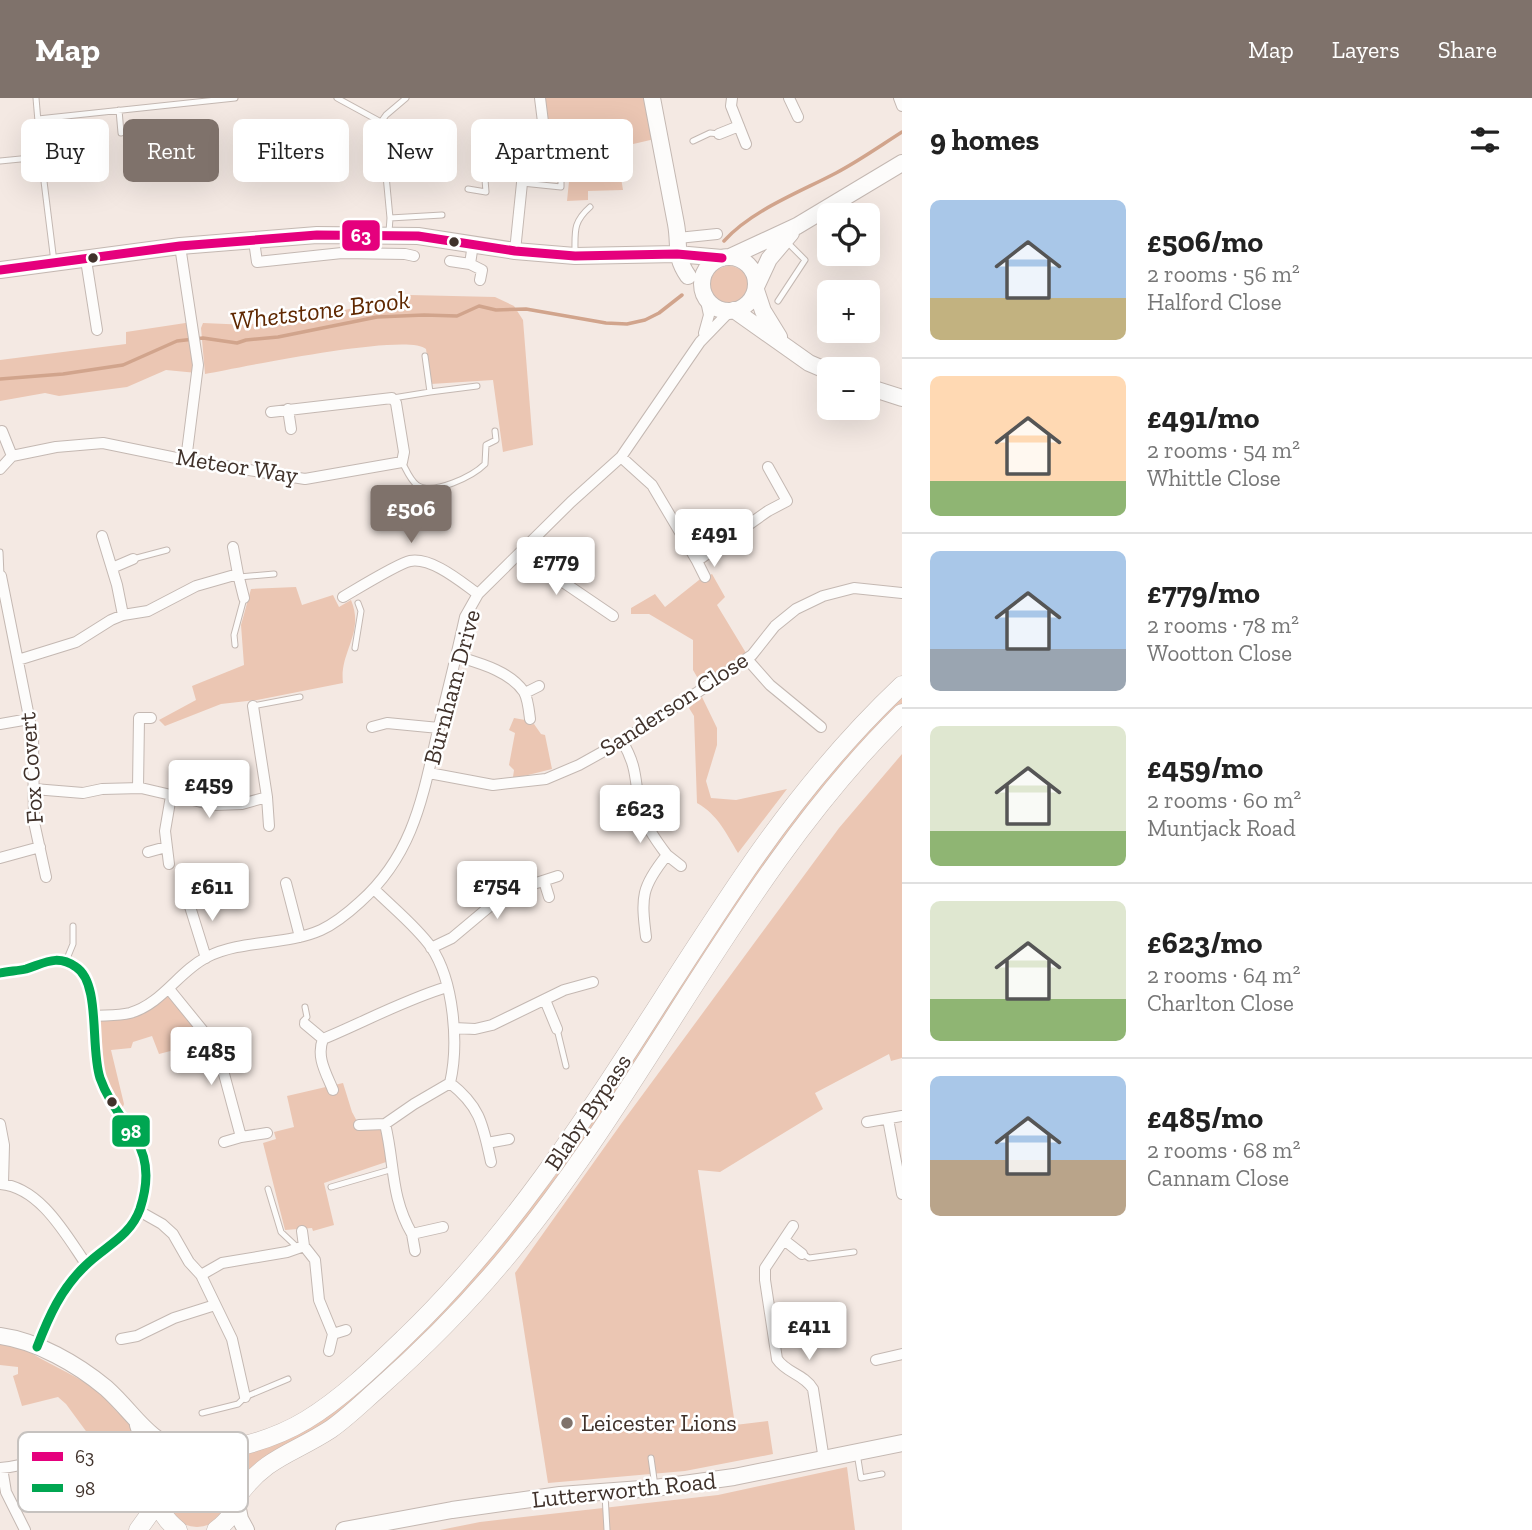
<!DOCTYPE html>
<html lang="en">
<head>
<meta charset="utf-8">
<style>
	body { margin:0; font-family:"Zilla Slab",serif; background:#f2f2f2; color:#222; height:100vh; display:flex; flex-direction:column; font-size:26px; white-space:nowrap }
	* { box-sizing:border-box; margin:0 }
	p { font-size:23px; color:#767676 }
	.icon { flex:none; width:38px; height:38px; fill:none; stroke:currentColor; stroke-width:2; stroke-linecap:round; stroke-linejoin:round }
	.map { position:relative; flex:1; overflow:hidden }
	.side { display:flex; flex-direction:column; background:#fff; width:630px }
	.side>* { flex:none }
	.banner { position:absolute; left:21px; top:21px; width:665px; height:63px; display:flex; gap:14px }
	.controls { position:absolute; left:817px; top:105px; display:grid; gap:14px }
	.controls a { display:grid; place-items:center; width:63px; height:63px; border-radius:10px; background:#fff; box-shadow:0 7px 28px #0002; font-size:35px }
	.price { position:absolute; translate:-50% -60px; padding:0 16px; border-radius:7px; background:#fff; color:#222; font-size:23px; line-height:46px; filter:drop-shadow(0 2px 4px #0008) }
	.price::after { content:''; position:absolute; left:50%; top:42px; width:21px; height:16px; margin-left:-10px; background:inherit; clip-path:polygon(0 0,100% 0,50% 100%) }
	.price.active { background:#7f726b; color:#fff }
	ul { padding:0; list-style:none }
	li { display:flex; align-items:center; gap:21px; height:175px; padding:0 28px }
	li+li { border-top:2px solid #e0e0e0 }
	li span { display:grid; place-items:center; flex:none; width:196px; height:140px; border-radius:10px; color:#555 }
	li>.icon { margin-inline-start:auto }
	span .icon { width:84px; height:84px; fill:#fffc; stroke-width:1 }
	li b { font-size:30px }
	h2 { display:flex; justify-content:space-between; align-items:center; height:84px; padding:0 28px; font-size:30px }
	.pill { padding:0 24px; border-radius:10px; background:#fff; box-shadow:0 7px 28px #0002; font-size:24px; line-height:63px }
	.pill.active { background:#7f726b; color:#fff }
	header { display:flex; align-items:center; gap:42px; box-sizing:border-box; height:98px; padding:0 35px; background:#7f726b; color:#fff }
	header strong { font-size:33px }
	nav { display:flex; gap:38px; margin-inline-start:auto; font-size:24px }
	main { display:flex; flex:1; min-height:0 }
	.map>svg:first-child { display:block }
	.green { fill:#ebc6b3 }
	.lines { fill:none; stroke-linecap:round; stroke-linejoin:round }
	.stream { stroke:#d1a48c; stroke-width:3.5 }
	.lane-casing { stroke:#c4b8b2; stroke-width:7 }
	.street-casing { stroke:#c4b8b2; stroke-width:12 }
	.secondary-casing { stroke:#c4b8b2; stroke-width:18 }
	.primary-casing { stroke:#c4b8b2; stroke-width:19 }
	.lane { stroke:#fdfcfb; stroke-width:5 }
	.street { stroke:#fdfcfb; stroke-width:10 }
	.secondary { stroke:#fdfcfb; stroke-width:16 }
	.primary { stroke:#fdfcfb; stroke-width:18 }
	.bus-1-casing { stroke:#fff; stroke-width:14 }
	.bus-2-casing { stroke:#fff; stroke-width:14 }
	.bus-1 { stroke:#e5007d; stroke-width:9 }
	.bus-2 { stroke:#00a651; stroke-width:9 }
	.bus-dot { fill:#40322b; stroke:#fff; stroke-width:2.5 }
	.poi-dot { fill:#7f726b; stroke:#fff; stroke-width:2.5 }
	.labels { text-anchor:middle; stroke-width:5; stroke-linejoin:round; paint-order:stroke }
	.street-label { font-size:24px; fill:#40322b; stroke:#fff }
	.poi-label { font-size:24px; fill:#40322b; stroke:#fff; text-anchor:start }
	.water-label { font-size:26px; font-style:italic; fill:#5f2801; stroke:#fff }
	.key { fill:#fff; stroke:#c6c2bf; stroke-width:2 }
	.key-label { font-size:19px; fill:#40322b }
	.line-badge { stroke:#fff; stroke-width:2.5 }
	.badge-label { font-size:19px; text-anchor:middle; font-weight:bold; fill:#fff }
</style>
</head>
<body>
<header>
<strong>Map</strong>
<nav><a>Map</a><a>Layers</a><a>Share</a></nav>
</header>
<main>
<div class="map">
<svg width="902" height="1432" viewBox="0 0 902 1432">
	<rect width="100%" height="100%" fill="#f4e9e3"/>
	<path class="green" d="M540 0H652L659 40 616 50 623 92 588 93V102L567 103 573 44 554 40 543 24Z
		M710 187a19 19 0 1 1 38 0a19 19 0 1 1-38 0Z
		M410 197 495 199 514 208 523 222 533 347 503 354 493 282 431 286 426 251C408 234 238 270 205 276L201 230 203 225 249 227 277 220 336 214Z
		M192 224 197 275 166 272 127 289 59 298 45 295 0 303V262L126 246V234Z
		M712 476 725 499 717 507 746 555 700 584 693 572V542L649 516H631V510L655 496 665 509 699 482Z
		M296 489 302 507 333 497 339 509 351 502C365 535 339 554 343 585L257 602 221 606 165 628 159 622 196 602 192 588 244 567 241 527 251 491Z
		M902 597V606L873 635 549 1097 443 1221 327 1325 277 1352 241 1379 226 1358 383 1270 446 1210 501 1148 559 1073 612 995 725 816 790 724 853 648Z
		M702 599 717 630V647L706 683 711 700 736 702 787 691 738 755C726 735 718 717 697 705L694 618 689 610Z
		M514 620 525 622 530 627 534 626 541 636 545 637 552 671 524 678 513 679 514 672 509 667 515 635 509 632Z
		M902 656V960L891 963 889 956 815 995 823 1011 720 1074 698 1072 735 1327 768 1323 773 1356 685 1373 548 1385 515 1175 621 1026 839 730Z
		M169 891 206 935 182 950 159 956 152 938 133 944 131 950 111 952 124 1006 121 1014 101 981 93 918 131 915Z
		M343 985 352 1014 359 1027 385 1026 392 1062 324 1085 334 1127 313 1133 312 1130 285 1132 263 1045 276 1041 274 1034 294 1029 287 998Z
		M0 1238C14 1241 21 1248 33 1256 55 1270 80 1278 99 1295 112 1306 119 1321 137 1325L146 1360 119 1378 66 1306 58 1299 22 1308 13 1278 18 1276V1269L0 1267Z
		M165 1397a32 32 0 1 1 64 0a32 32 0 1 1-64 0Z
		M847 1369 855 1432H440L480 1424 718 1397Z"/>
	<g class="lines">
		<path class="stream" d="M724 143C752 112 800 94 836 75 859 63 880 48 902 34
			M0 281 63 276 123 267 177 243 203 240 237 245 246 242 278 239 377 219 424 217 457 218 479 208 496 212 526 211 606 225 627 226 645 222 659 215 682 197"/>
		<defs>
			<path id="lane" d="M36 0 41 59 54 164
				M337 0 381 24 390 120 389 134
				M119 12 121 35
				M38 21 235 0
				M381 24 386 17 406 0
				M693 43 710 35 719 36
				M0 63 41 59
				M483 63 526 69
				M522 85 561 89V81
				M468 91 486 94 482 44
				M390 120 442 117
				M575 155C575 133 573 124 590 109
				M778 203 805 162 787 144
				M430 294 477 288
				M393 300 430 294 425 258
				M402 364C406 371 410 382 417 387 433 398 473 378 485 366L486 347 496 342 495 333
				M0 454 1 478
				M133 461 167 452
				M239 479 274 476
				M235 547 234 537 244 500
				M355 550 361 513 358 505
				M253 608 300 599
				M66 863 73 846V828
				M303 923 307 919 305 909
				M557 931 566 968
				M331 1089 393 1071
				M268 1091 281 1134 298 1150
				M803 1156 809 1160 854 1154
				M202 1315 238 1306 245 1299 288 1281
				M85 1353 88 1362 99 1368 110 1385
				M857 1355 861 1380 882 1376
				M651 1360 655 1388
				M605 1397 607 1432"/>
			<path id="street" d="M732 0 731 8 746 46
				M789 0 798 19
				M899 0 902 8
				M719 36 739 28
				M678 140 717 136
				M254 143 257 164 342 155 405 156 414 158
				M473 146 470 166 482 172 480 182
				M180 148 198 267 186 362
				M515 153 522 85 543 24 540 0
				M86 162 97 232
				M450 163 470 166
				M704 235 709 217 705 198
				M288 311 291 331
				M2 333 12 358
				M621 359 652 387 697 463 768 413 787 403 768 369
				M0 371 12 358 56 349 103 345 186 362 305 381 402 364 404 354 396 305 392 300 271 314
				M102 438 117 487 123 517
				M528 446 563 484 613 518
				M233 449 238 476
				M697 463 705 479
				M112 470 133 461
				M1 478 33 639 34 724 46 779
				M343 499C355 492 399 465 410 463 432 459 461 484 478 496
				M456 558C479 565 510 573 524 594 528 601 529 613 530 621
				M747 561 770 587 821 629
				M18 562 76 544 111 522 123 517 148 513 196 488 238 476 244 500
				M525 595 539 588
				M0 626 29 621
				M372 629 387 625 439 630
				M622 643C639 671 634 685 641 713 646 729 657 744 667 757 641 789 641 799 646 839
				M429 675 493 687 546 681 579 667 622 643 695 596 752 557 775 528 796 511 823 498 854 490 902 495
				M138 690 139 620H151
				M34 691 83 695 102 691 141 690 214 707 242 706 267 699 253 608
				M267 699 269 728
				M148 754 166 749
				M667 757 681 768
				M0 760 40 749
				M169 766 165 733 171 698
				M544 783 549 799
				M286 785 300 839
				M187 799 206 860
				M431 850 452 840 495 804 524 789 558 778
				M0 875C8 873 18 873 26 871 45 865 57 856 76 869 101 885 90 950 100 980 118 1031 162 1044 140 1111 130 1139 105 1148 85 1168 61 1191 49 1218 37 1249
				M169 891 217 950 241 1039 267 1035
				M545 902 557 931
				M93 918C105 917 118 918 130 915 162 906 179 873 207 859 243 841 285 848 321 832 336 825 348 815 360 804 415 755 423 696 439 628 448 592 457 555 465 519L478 496 571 404 621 359 700 244 730 213
				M305 926 323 941
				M454 930 475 931 492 927 564 892 593 884
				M450 985C481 1009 483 1028 491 1064
				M333 992C326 975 316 959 323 941 364 924 404 902 447 889
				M888 1021 902 1096
				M867 1024 902 1018
				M0 1026 4 1047 3 1085
				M385 1026C395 1066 390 1098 412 1136L443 1129
				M359 1027 385 1026 414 1006 450 985C459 946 454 883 431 849 416 828 393 810 374 791
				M224 1044 241 1039
				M487 1045 509 1041
				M0 1086C40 1089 66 1137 86 1166
				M139 1113 162 1126 173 1136 189 1164 201 1177 232 1241 245 1299
				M793 1128 765 1170V1182L777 1261C786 1275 804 1276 813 1291L824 1362
				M302 1133 304 1148
				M412 1136 415 1153
				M784 1142 802 1156
				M201 1177 222 1165 287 1154 304 1148 315 1162 319 1202 333 1236 329 1253
				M333 1236 346 1232
				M121 1241 137 1238 174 1220 215 1207
				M876 1262 902 1256
				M0 1370C27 1368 51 1358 75 1346L84 1352
				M2 1370 6 1394 25 1432"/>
			<path id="secondary" d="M652 0 676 126C680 148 674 158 688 178
				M730 159 797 128 902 65
				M702 186a27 27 0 1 1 54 0a27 27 0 1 1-54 0Z
				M0 172 180 148 317 137 418 138 515 153 575 158 677 156 722 160
				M756 189 769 161 791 135
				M756 192 763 213 779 239
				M734 212 809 265 830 274
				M868 289 902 300
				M0 1238C37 1243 77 1266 106 1290 137 1318 145 1342 189 1357
				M138 1327 158 1387
				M237 1406 240 1421 246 1432
				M344 1432 452 1412 560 1397 655 1390 734 1379 902 1345"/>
			<path id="primary" d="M200 1356C237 1351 273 1342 306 1322 342 1300 374 1269 404 1240 552 1098 641 923 757 757 800 696 848 638 902 587
				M238 1398C267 1358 293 1356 331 1331 348 1319 363 1304 379 1290 423 1251 464 1210 501 1166 648 992 740 774 902 615
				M138 1432 151 1414 156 1398
				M178 1432C111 1378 222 1318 237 1391 240 1408 229 1422 216 1432"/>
		</defs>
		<use href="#lane" class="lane-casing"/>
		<use href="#street" class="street-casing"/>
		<use href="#secondary" class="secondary-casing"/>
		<use href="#primary" class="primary-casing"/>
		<use href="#lane" class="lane"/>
		<use href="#street" class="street"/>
		<use href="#secondary" class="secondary"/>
		<use href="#primary" class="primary"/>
		<defs>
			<path id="bus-1" d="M0 172 180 148 317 137 418 138 515 153 575 158 677 156 722 160"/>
			<path id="bus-2" d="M0 875C8 873 18 873 26 871 45 865 57 856 76 869 101 885 90 950 100 980 118 1031 162 1044 140 1111 130 1139 105 1148 85 1168 61 1191 49 1218 37 1249"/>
		</defs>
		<use href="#bus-1" class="bus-1-casing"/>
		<use href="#bus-2" class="bus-2-casing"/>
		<use href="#bus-1" class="bus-1"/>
		<use href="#bus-2" class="bus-2"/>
	</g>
	<g class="bus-dot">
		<circle cx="454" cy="144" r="6"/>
		<circle cx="93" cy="160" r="6"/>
		<circle cx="112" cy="1004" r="6"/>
	</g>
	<circle class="poi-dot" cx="567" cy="1325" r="7"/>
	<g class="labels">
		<g class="street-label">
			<text transform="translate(237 368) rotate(9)" y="8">Meteor Way</text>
			<text transform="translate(452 589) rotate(-75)" y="8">Burnham Drive</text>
			<text transform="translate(674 606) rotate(-33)" y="8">Sanderson Close</text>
			<text transform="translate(31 670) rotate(-94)" y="8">Fox Covert</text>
			<text transform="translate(588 1014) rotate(-56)" y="8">Blaby Bypass</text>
			<text transform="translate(624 1392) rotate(-6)" y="8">Lutterworth Road</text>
		</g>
		<g class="poi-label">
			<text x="581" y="1333">Leicester Lions</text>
		</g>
		<g class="water-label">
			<text transform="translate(320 212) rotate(-7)" y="9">Whetstone Brook</text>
		</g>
	</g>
	<rect x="18" y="1334" width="230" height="80" rx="10" class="key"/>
	<rect x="32" y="1354" width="31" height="9" fill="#e5007d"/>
	<rect x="32" y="1386" width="31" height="8" fill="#00a651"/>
	<g class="key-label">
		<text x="75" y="1365">63</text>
		<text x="75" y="1397">98</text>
	</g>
	<g class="line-badge">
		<rect x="341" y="121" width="40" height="33" rx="7" fill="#e5007d"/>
		<rect x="111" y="1016" width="40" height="34" rx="7" fill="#00a651"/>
	</g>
	<g class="badge-label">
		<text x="361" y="144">63</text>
		<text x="131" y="1040">98</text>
	</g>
</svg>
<div class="controls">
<a><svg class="icon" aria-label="locate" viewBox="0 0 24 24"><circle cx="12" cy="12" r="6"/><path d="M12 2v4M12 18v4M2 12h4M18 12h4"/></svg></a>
<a>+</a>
<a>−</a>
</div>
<b class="price active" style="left:411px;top:447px">£506</b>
<b class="price" style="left:714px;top:471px">£491</b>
<b class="price" style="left:556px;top:499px">£779</b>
<b class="price" style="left:209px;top:722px">£459</b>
<b class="price" style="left:640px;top:747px">£623</b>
<b class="price" style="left:497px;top:823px">£754</b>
<b class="price" style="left:212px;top:825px">£611</b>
<b class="price" style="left:211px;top:989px">£485</b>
<b class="price" style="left:809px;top:1264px">£411</b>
<div class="banner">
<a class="pill">Buy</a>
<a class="pill active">Rent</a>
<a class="pill">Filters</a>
<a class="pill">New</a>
<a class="pill">Apartment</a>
</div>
</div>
<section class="side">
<h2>9 homes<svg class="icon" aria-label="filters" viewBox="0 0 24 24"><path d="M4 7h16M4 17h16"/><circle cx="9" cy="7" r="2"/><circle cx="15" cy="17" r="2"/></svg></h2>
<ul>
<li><span style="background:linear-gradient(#a9c7e8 70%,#c2b280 0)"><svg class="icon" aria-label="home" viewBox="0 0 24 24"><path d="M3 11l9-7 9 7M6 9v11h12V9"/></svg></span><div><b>£506/mo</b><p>2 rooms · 56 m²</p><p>Halford Close</p></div></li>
<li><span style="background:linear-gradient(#ffd9b3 75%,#8fb573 0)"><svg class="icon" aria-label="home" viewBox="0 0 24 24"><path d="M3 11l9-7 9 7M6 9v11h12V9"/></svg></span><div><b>£491/mo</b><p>2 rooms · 54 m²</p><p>Whittle Close</p></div></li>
<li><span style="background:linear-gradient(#a9c7e8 70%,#9aa5b1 0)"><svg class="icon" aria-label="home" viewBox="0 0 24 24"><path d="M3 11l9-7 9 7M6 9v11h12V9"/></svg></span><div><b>£779/mo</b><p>2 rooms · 78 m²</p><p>Wootton Close</p></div></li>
<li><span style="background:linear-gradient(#dfe7d0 75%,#8fb573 0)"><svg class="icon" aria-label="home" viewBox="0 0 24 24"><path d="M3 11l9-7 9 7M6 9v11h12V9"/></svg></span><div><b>£459/mo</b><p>2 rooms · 60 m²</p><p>Muntjack Road</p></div></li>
<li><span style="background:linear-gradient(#dfe7d0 70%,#8fb573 0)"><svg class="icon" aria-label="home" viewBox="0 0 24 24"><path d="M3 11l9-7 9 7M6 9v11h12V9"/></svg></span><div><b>£623/mo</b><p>2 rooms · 64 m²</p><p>Charlton Close</p></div></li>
<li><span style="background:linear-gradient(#a9c7e8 60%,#b9a48a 0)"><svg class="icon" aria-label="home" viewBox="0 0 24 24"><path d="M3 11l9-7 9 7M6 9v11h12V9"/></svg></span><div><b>£485/mo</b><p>2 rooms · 68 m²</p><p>Cannam Close</p></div></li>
</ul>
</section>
</main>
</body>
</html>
